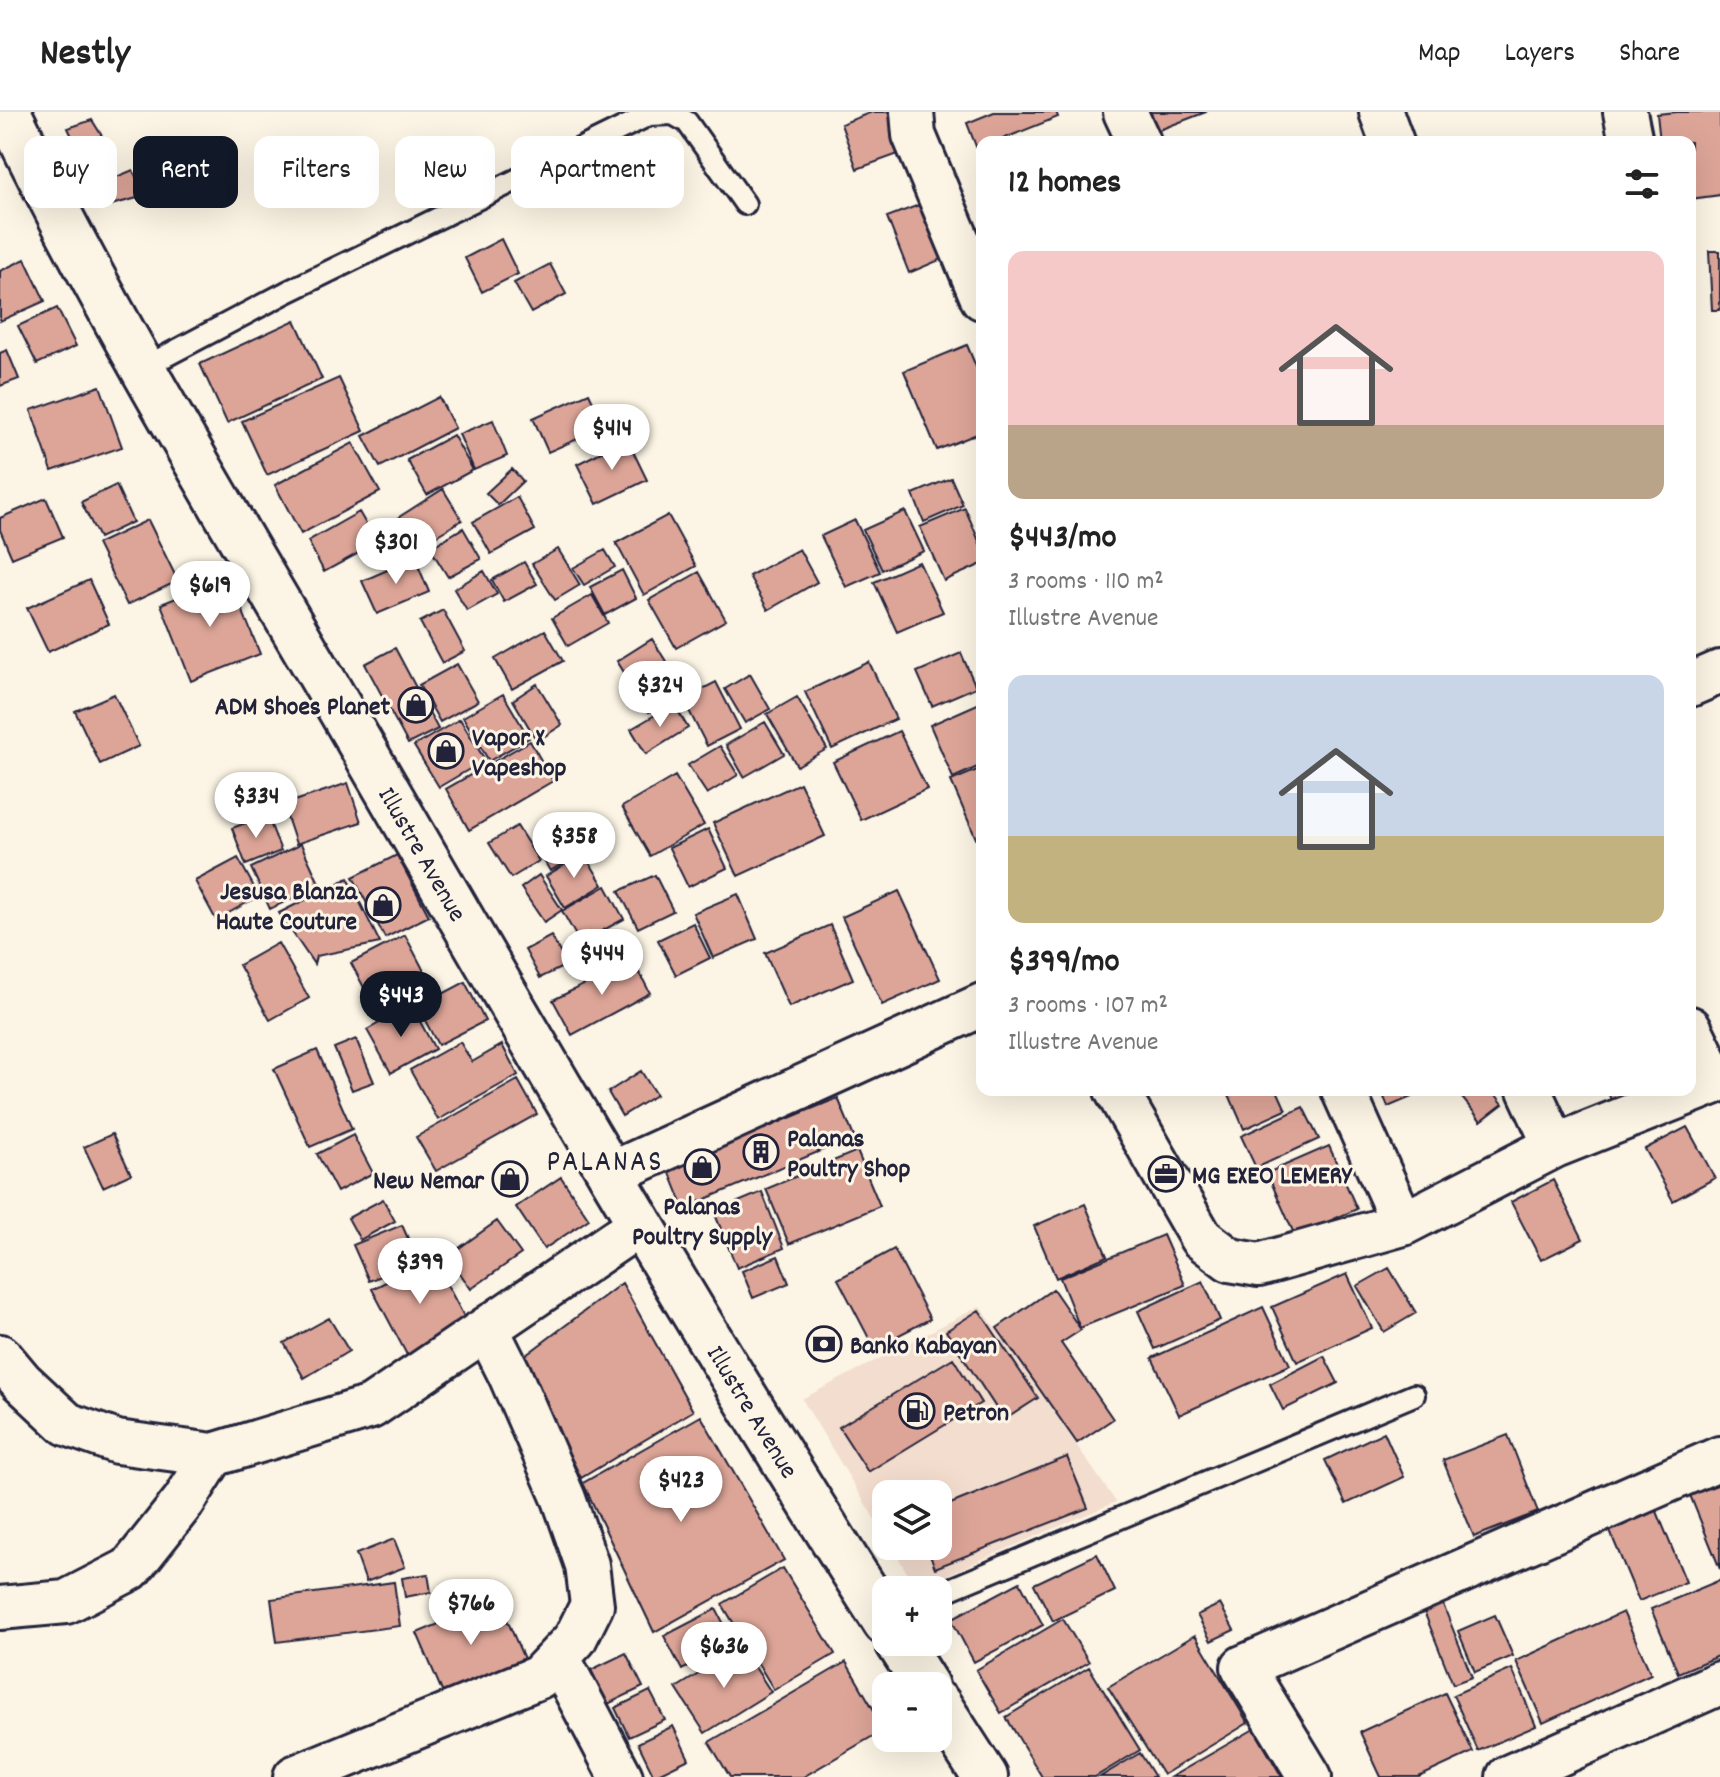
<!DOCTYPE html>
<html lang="en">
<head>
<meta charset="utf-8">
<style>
	body { margin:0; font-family:Dekko,sans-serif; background:#f2f2f2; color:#222; height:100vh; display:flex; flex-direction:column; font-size:30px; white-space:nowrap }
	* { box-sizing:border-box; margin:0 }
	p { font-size:26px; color:#767676 }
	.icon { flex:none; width:44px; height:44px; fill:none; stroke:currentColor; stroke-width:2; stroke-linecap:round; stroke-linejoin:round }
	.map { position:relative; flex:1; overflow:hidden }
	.sheet { position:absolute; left:976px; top:24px; width:720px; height:960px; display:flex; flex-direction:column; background:#fff; border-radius:16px; box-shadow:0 8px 32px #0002 }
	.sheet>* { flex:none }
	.banner { position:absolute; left:24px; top:24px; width:760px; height:72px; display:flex; gap:16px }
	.fabs { position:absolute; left:872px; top:1368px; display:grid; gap:16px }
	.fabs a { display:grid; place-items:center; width:80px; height:80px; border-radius:16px; background:#fff; box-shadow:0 8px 32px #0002; font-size:40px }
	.price { position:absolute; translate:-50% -68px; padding:0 18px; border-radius:28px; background:#fff; color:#222; font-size:26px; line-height:52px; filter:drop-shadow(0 2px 4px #0008) }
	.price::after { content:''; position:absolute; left:50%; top:48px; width:24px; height:18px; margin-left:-12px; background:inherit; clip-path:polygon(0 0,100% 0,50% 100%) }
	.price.current { background:#111827; color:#fff }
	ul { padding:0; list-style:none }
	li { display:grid; align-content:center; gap:16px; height:424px; padding:0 32px }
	li span { display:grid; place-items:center; height:248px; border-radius:16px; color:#555 }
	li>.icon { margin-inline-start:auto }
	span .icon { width:144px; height:144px; fill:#fffc; stroke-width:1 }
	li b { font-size:34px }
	h2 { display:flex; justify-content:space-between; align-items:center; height:96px; padding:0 32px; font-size:34px }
	.pill { padding:0 28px; border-radius:16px; background:#fff; box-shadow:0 8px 32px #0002; font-size:28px; line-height:72px }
	.pill.current { background:#111827; color:#fff }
	header { display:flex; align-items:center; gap:48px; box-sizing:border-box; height:112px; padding:0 40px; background:#fff; border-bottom:2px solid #e0e0e0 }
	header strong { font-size:38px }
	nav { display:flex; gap:44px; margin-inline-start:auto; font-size:28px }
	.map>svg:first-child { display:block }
	.built { fill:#f3ddce }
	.building { fill:#dda598; stroke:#22223b; stroke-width:2 }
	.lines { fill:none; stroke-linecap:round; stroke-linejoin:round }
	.service-casing { stroke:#22223b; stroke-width:26 }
	.minor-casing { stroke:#22223b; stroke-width:48 }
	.secondary-casing { stroke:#22223b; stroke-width:50 }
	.service { stroke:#fcf5e5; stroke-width:20 }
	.minor { stroke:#fcf5e5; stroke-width:42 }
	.secondary { stroke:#fcf5e5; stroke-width:44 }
	.labels { text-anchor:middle; stroke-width:6; stroke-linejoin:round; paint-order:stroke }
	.poi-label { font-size:26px; font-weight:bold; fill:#22223b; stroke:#fcf5e5; text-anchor:start }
	.street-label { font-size:26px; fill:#22223b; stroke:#fcf5e5 }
	.quarter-label { font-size:30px; letter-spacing:2px; fill:#22223b; stroke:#fcf5e5 }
</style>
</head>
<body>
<header>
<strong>Nestly</strong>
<nav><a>Map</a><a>Layers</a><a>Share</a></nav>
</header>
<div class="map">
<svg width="1720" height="1665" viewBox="0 0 1720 1665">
	<rect width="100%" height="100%" fill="#fcf5e5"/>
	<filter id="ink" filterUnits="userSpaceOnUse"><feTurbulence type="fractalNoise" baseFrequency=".0125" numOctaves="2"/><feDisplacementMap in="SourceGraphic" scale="16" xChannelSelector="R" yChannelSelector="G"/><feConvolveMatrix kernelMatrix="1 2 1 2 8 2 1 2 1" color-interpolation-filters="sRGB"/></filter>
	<g filter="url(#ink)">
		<path class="built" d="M980 1194 1116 1390 916 1476 891 1434H938V1382H886V1426L802 1287Z"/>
		<path class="building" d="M872 0H902L915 36 857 57 841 12Z
			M994 0H1056L1058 5 995 30H982V35L977 37 967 11Z
			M1146 0H1206L1154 20Z
			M1677 0H1720V83L1690 87V30H1660L1657 2Z
			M92 8 102 24 76 33 68 16Z
			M133 58 145 84 107 94 97 73Z
			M927 90 949 144 909 161 887 105Z
			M501 127 518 162 482 180 465 146Z
			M1709 139H1720V198H1712Z
			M25 147 45 189 0 209V159Z
			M550 152 566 182 531 201 514 171Z
			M57 196 76 234 37 252 18 214Z
			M295 208 322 267 227 311 200 252Z
			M967 233 982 269V320L937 338 904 259Z
			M7 238 19 267 0 274V241Z
			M339 266 364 319 267 363 242 309Z
			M100 274 122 335 52 359 31 298Z
			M589 281 605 315 548 340 533 306Z
			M439 285 455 316 380 355 363 324Z
			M493 308 507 344 474 358 459 322Z
			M453 323 473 358 427 383 407 348Z
			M627 327 647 368 597 392 577 352Z
			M353 331 380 380 301 422 275 373Z
			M512 357 523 369 498 393 486 381Z
			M951 366 963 393 924 410 913 382Z
			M116 373 133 410 99 426 81 390Z
			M443 377 462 408 418 435 399 405Z
			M517 385 535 418 491 442 473 410Z
			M46 386 63 425 12 446 0 418V406Z
			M965 396 982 436V452L944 469 920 415Z
			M905 399 924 439 882 458 863 418Z
			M359 400 377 431 324 460 308 429Z
			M668 403 696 454 644 483 616 431Z
			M148 408 178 469 127 493 97 432Z
			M855 408 880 460 846 475 821 424Z
			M463 416 481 447 448 465 430 436Z
			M558 437 580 473 555 488 532 452Z
			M799 437 817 470 768 498 749 464Z
			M605 438 615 455 584 473 573 456Z
			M415 446 429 480 377 502 362 469Z
			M524 450 537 472 504 490 492 468Z
			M919 450 943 500 897 520 874 470Z
			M622 458 636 486 605 503 590 475Z
			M484 459 497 482 467 499 454 477Z
			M699 460 726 508 676 536 649 488Z
			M229 465 260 542 191 569 161 492Z
			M89 468 109 512 48 540 27 496Z
			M592 483 608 511 568 534 552 506Z
			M443 498 465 539 442 551 420 510Z
			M545 518 563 549 512 577 495 547Z
			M652 527 684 578 649 600 617 549Z
			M395 536 438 617 408 632 365 552Z
			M961 541 976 575 932 594 917 560Z
			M869 550 896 607 832 637 805 580Z
			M457 552 478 589 440 610 419 573Z
			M750 562 770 597 745 611 725 577Z
			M716 570 740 617 707 634 683 587Z
			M537 572 562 613 537 629 513 588Z
			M114 582 139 634 100 652 75 599Z
			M503 582 529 626 489 649 463 605Z
			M797 585 827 637 797 654 767 602Z
			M982 590V653L953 666 930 613Z
			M674 592 688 616 646 642 631 617Z
			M460 607 485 648 439 675 414 634Z
			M765 610 784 642 744 665 726 633Z
			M899 619 927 677 861 708 833 650Z
			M530 629 553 669 469 718 446 677Z
			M720 634 738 663 707 682 688 653Z
			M982 656V738H981L951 669Z
			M675 664 704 713 650 744 622 695Z
			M348 671 361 710 296 732 283 693Z
			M800 671 825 724 738 764 713 711Z
			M267 703 281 739 246 753 232 716Z
			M570 705 589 736 550 759 532 728Z
			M517 714 539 749 511 766 489 731Z
			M708 717 727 756 688 775 669 736Z
			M301 732 320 773 270 797 251 756Z
			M584 741 603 773 565 796 546 764Z
			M397 743 429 804 385 826 353 765Z
			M238 746 259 784 216 808 195 769Z
			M539 763 562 798 544 810 521 776Z
			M655 763 673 799 638 816 619 779Z
			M348 766 380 831 316 844 314 852 279 801Z
			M606 774 624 807 580 831 562 799Z
			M899 779 940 867 882 893 842 805Z
			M738 782 757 827 713 846 693 801Z
			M693 811 710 846 676 863 658 828Z
			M830 813 853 867 789 895 765 841Z
			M405 823 433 876 379 904 351 851Z
			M611 823 624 845 583 868 569 845Z
			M551 824 567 853 540 866 525 838Z
			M278 831 309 886 270 908 239 853Z
			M633 848 650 881 572 923 553 888Z
			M465 870 485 909 438 933 418 895Z
			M411 893 435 937 391 961 367 918Z
			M356 927 374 970 352 978 334 936Z
			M460 930 472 950 502 933 518 963 438 1008 410 958Z
			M317 938 352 1017 310 1035 274 957Z
			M641 959 656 983 622 1004 608 980Z
			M518 968 537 1002 436 1059 416 1025Z
			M1227 978H1277L1286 998 1244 1017Z
			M1381 978H1428L1388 995Z
			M1462 978H1492L1503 992 1481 1009 1458 981Z
			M1607 978H1647L1613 993Z
			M838 986 854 1025 684 1096 668 1056Z
			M1303 995 1319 1027 1256 1056 1241 1024Z
			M1687 1015 1715 1066 1673 1089 1645 1037Z
			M112 1022 131 1062 103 1075 84 1035Z
			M353 1023 373 1061 337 1080 317 1042Z
			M1329 1034 1357 1097 1295 1124 1267 1061Z
			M857 1039 880 1094 789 1132 766 1077Z
			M561 1065 589 1107 544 1137 516 1095Z
			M1553 1068 1583 1127 1541 1148 1511 1090Z
			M762 1080 784 1136 737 1156 714 1100Z
			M383 1087 395 1109 360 1128 348 1106Z
			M1085 1092 1107 1144 1056 1166 1034 1114Z
			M497 1109 521 1142 471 1177 448 1144Z
			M402 1113 418 1149 369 1169 353 1133Z
			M1163 1123 1185 1173 1080 1216 1060 1166Z
			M894 1137 930 1207 874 1236 838 1167Z
			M778 1144 789 1171 753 1186 742 1159Z
			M433 1146 468 1212 407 1243 372 1177Z
			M1389 1156 1416 1201 1384 1220 1357 1174Z
			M1347 1162 1372 1216 1297 1250 1272 1195Z
			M1203 1169 1220 1208 1155 1237 1138 1199Z
			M622 1171 693 1299 581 1366 522 1246Z
			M1053 1177 1081 1218 1061 1231 1113 1307 1077 1331 997 1216Z
			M1263 1195 1290 1253 1179 1303 1152 1246Z
			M979 1198 1038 1286 1004 1308 946 1219Z
			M329 1206 349 1239 304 1266 284 1231Z
			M1324 1244 1338 1271 1283 1298 1270 1272Z
			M953 1246 981 1291 868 1360 839 1315Z
			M701 1304 784 1448 654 1520 583 1371Z
			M1384 1320 1404 1365 1346 1392 1325 1348Z
			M1508 1323 1538 1400 1474 1425 1443 1348Z
			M1067 1345 1088 1396 935 1456 927 1434H938V1397Z
			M1720 1372V1457L1690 1383Z
			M1656 1397 1686 1470 1639 1489 1609 1417Z
			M394 1427 405 1455 366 1470 356 1442Z
			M1097 1442 1115 1479 1053 1509 1034 1472Z
			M783 1456 835 1542 774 1578 722 1492Z
			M428 1462 431 1480 405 1485 402 1466Z
			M1720 1468V1543L1678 1561 1651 1497Z
			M394 1470 400 1514 277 1530 271 1487Z
			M1020 1470 1043 1513 974 1550 951 1507Z
			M498 1487 525 1549 444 1584 417 1521Z
			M1442 1490 1472 1565 1453 1572 1423 1497Z
			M1220 1492 1234 1518 1211 1529 1197 1503Z
			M716 1497 734 1531 682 1558 664 1524Z
			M1623 1500 1651 1562 1543 1611 1516 1549Z
			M1495 1503 1513 1544 1475 1560 1458 1519Z
			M1063 1507 1089 1550 1001 1601 976 1558Z
			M1195 1523 1248 1611 1163 1663 1108 1575Z
			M742 1535 771 1580 705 1621 676 1576Z
			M626 1541 643 1575 608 1592 591 1558Z
			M846 1550 885 1617 803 1665H730L709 1630Z
			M1089 1555 1140 1638 1095 1665H1042L1006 1605Z
			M1512 1557 1536 1614 1478 1639 1453 1583Z
			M650 1579 665 1608 629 1625 615 1596Z
			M1445 1581 1473 1640 1419 1665H1381L1360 1620Z
			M673 1614 689 1647 654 1664 638 1631Z
			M1254 1617 1282 1665H1171Z
			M1140 1641 1155 1665H1100Z"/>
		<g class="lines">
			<defs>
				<path id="service" d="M143 256 287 180 649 3 673 2 687 10 745 92
					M938 1482 1414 1283"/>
				<path id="minor" d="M912 0 914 23 982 186
					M1125 0 1139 30
					M1381 0 1392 30
					M1625 0 1631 30
					M1690 573 1720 560
					M1116 978 1201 1126 1230 1148 1259 1153 1403 1112 1555 1034 1716 970 1690 916
					M1343 978 1403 1112
					M1529 978 1555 1034
					M610 1062 982 893
					M0 1244 21 1269 67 1312 117 1330 213 1343 371 1295 639 1113
					M0 1496 66 1490 130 1457 184 1389 213 1343
					M558 1545 621 1665
					M295 1665 539 1565 575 1527 592 1493 587 1453 564 1387 510 1263 487 1217
					M1310 1665 1243 1555 1720 1346
					M1508 1665 1720 1571"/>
				<g id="secondary">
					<path id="s1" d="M8 0C111 214 236 416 354 621 527 921 700 1220 886 1511"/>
					<path d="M898 1530 926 1574"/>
					<path d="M938 1592 985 1665"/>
				</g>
			</defs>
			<use href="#service" class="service-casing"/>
			<use href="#minor" class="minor-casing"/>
			<use href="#secondary" class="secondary-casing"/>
			<use href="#service" class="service"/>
			<use href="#minor" class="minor"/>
			<use href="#secondary" class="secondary"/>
		</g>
	</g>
	<defs>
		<symbol id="shop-ring" viewBox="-11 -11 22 22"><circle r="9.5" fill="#fcf5e5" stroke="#22223b" stroke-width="1.5"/><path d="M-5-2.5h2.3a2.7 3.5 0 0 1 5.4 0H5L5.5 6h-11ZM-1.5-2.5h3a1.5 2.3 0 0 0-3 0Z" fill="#22223b"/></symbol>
		<symbol id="building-ring" viewBox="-11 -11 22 22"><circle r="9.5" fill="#fcf5e5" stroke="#22223b" stroke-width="1.5"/><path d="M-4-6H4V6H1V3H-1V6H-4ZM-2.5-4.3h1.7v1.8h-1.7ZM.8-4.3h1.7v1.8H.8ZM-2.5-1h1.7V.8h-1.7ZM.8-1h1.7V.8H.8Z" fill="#22223b"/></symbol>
		<symbol id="office-ring" viewBox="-11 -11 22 22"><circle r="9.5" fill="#fcf5e5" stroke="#22223b" stroke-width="1.5"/><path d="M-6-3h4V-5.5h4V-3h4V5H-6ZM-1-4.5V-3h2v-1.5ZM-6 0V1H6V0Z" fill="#22223b"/></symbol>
		<symbol id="bank-ring" viewBox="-11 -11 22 22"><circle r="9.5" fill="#fcf5e5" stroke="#22223b" stroke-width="1.5"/><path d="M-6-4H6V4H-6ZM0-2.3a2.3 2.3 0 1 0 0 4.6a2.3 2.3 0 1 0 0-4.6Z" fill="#22223b"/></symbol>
		<symbol id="fuel-ring" viewBox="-11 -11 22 22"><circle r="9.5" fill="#fcf5e5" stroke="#22223b" stroke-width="1.5"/><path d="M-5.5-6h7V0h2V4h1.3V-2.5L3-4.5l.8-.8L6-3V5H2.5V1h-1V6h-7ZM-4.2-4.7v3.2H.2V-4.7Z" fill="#22223b"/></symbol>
	</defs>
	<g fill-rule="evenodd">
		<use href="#shop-ring" x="396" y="573" width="40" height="40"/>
		<use href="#shop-ring" x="426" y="619" width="40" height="40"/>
		<use href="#shop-ring" x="363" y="773" width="40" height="40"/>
		<use href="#building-ring" x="741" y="1020" width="40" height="40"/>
		<use href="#shop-ring" x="682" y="1035" width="40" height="40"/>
		<use href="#office-ring" x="1146" y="1042" width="40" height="40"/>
		<use href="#shop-ring" x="490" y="1047" width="40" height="40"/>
		<use href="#bank-ring" x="804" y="1212" width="40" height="40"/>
		<use href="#fuel-ring" x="897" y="1279" width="40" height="40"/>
	</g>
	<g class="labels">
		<g class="poi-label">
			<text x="390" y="602" text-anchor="end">ADM Shoes Planet</text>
			<text x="472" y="633">Vapor X<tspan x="472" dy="30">Vapeshop</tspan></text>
			<text x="357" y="787" text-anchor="end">Jesusa Blanza<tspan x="357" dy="30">Haute Couture</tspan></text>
			<text x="787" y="1034">Palanas<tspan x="787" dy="30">Poultry Shop</tspan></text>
			<text x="1192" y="1071">MG EXEO LEMERY</text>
			<text x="484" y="1076" text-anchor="end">New Nemar</text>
			<text x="702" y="1102" text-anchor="middle">Palanas<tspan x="702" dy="30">Poultry Supply</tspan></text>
			<text x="850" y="1241">Banko Kabayan</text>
			<text x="943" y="1308">Petron</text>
		</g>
		<g class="street-label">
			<text dy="9" stroke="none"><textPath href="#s1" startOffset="850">Illustre Avenue</textPath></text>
			<text dy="9" stroke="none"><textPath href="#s1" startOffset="1498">Illustre Avenue</textPath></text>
		</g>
		<g class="quarter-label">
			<text x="605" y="1058">PALANAS</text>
		</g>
	</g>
</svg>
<div class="fabs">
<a><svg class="icon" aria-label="layers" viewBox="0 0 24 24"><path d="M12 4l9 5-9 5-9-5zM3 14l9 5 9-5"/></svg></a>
<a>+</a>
<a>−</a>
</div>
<b class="price" style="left:612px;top:360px">$414</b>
<b class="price" style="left:396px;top:474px">$301</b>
<b class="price" style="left:210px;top:517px">$619</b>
<b class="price" style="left:660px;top:617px">$324</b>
<b class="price" style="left:256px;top:728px">$334</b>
<b class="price" style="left:574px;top:768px">$358</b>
<b class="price" style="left:602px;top:885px">$444</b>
<b class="price current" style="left:401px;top:927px">$443</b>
<b class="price" style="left:420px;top:1194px">$399</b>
<b class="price" style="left:681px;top:1412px">$423</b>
<b class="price" style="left:471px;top:1535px">$766</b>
<b class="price" style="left:724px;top:1578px">$636</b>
<div class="banner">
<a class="pill">Buy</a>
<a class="pill current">Rent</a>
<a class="pill">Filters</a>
<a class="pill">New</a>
<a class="pill">Apartment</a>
</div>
<section class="sheet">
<h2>12 homes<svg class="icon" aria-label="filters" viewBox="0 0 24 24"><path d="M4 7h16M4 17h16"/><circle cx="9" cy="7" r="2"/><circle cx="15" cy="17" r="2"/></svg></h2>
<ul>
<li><span style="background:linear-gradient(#f6c9c9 70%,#b9a48a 0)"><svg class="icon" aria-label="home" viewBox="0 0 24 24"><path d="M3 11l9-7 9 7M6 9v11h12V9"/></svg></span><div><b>$443/mo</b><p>3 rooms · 110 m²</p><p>Illustre Avenue</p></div></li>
<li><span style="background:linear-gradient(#c9d6e8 65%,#c2b280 0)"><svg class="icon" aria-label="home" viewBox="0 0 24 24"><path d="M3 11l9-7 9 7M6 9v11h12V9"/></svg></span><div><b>$399/mo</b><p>3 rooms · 107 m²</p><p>Illustre Avenue</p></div></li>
</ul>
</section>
</div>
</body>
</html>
